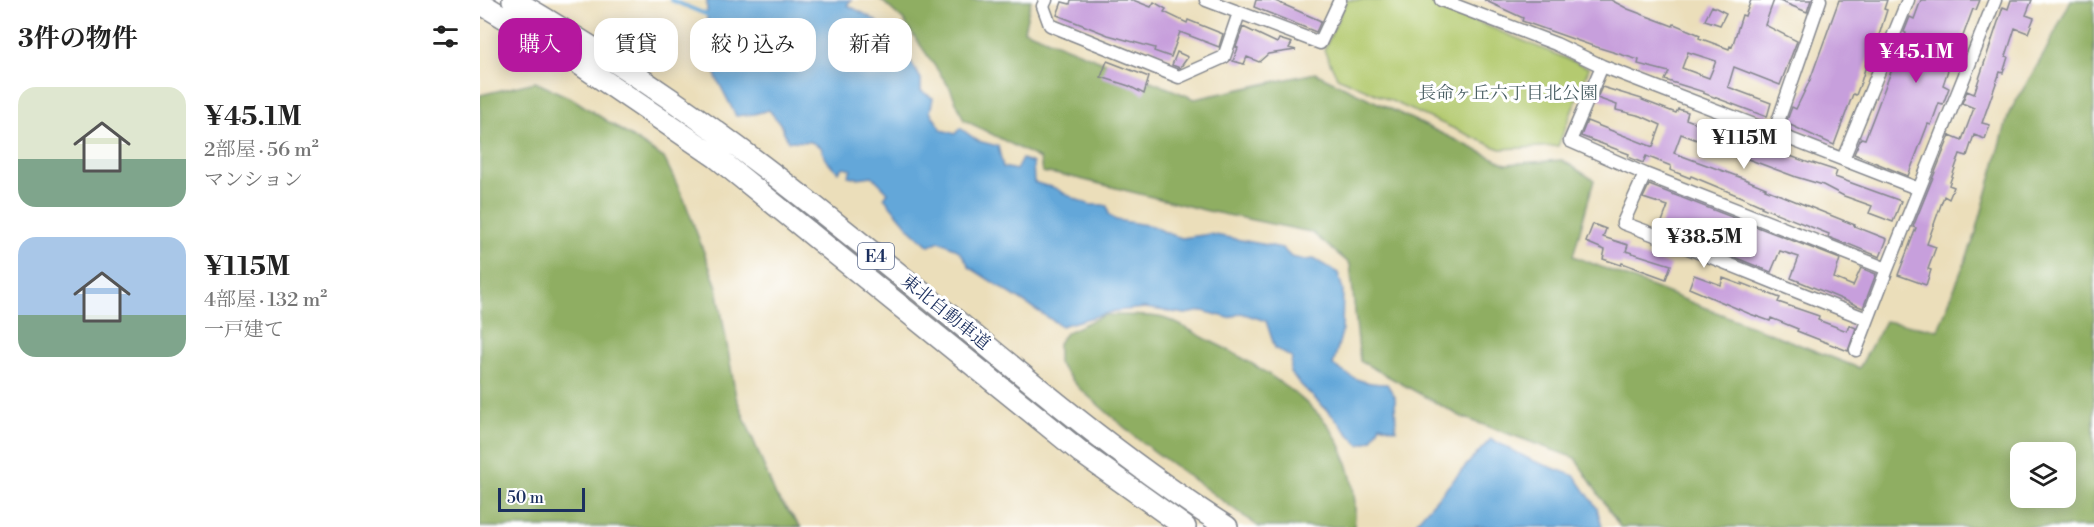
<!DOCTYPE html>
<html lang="ja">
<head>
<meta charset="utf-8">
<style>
	body { margin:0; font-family:"Libre Bodoni","Noto Serif JP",serif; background:#f2f2f2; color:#222; height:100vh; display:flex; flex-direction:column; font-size:22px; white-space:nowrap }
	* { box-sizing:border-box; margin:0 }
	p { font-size:20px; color:#767676 }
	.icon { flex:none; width:33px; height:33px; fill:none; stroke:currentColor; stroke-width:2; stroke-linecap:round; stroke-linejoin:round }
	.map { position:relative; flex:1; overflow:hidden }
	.sheet { display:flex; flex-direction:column; background:#fff; width:480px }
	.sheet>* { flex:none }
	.guide { position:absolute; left:18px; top:18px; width:570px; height:54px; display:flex; gap:12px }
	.fabs { position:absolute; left:1530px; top:442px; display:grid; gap:12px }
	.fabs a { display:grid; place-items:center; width:66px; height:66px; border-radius:12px; background:#fff; box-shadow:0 3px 15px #0003; font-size:30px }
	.scale { position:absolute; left:18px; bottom:15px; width:87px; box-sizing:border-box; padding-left:6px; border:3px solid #1b2f5e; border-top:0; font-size:16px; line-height:21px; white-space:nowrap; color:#1b2f5e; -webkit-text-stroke:4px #fff; paint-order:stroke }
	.price { position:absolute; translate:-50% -51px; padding:0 14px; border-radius:6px; background:#fff; color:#222; font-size:20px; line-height:39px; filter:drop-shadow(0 2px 3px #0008) }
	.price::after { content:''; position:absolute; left:50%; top:36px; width:18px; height:14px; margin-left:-9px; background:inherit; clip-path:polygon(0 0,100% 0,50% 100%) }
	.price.current { background:#b5179e; color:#fff }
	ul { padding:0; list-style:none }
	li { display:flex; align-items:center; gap:18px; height:150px; padding:0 18px }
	li span { display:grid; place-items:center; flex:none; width:168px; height:120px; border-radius:18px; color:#555 }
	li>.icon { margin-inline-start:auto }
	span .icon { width:72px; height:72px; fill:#fffc; stroke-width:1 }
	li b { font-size:26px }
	h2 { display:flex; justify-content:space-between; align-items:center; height:72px; padding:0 18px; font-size:26px }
	.chip { padding:0 21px; border-radius:18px; background:#fff; box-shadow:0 3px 15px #0003; font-size:21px; line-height:54px }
	.chip.current { background:#b5179e; color:#fff }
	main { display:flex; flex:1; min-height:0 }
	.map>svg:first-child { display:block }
	.green { fill:#b4ca6f; stroke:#687c66; stroke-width:1.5 }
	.forest { fill:#8fae62; stroke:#556e60; stroke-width:1.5; fill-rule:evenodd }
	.water { fill:#64a7d9; stroke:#406b9c; stroke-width:1.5 }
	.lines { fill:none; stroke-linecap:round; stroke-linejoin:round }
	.stream { stroke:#64a7d9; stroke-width:4 }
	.building { fill:#c79fdc; fill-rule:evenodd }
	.street-casing { stroke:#83868c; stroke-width:15 }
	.highway-casing { stroke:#83868c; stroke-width:24 }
	.street { stroke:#fff; stroke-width:12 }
	.highway { stroke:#fff; stroke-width:21 }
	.labels { text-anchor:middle; stroke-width:6; stroke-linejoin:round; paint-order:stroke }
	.shield { fill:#fff; stroke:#5f6d8e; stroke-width:1.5 }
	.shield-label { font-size:16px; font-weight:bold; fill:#1b2f5e }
	.park-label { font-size:18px; fill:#495e63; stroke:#fff }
	.street-label { font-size:18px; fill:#1b2f5e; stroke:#fff }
</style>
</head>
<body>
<main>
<section class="sheet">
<h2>3件の物件<svg class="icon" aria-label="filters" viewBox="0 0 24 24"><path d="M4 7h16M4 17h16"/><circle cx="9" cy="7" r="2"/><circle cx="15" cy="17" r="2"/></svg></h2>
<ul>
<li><span style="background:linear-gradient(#dfe7d0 60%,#7fa58c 0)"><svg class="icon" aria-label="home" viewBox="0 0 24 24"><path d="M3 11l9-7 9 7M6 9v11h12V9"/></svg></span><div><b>¥45.1M</b><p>2部屋 · 56 m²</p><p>マンション</p></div></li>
<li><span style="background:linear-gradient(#a9c7e8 65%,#7fa58c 0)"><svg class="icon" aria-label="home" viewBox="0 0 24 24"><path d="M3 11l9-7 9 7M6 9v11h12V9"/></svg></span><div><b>¥115M</b><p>4部屋 · 132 m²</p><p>一戸建て</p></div></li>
</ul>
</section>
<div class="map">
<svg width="1614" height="527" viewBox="0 0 1614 527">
	<rect width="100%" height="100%" fill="#fff"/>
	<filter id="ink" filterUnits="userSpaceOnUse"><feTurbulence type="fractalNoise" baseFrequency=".0167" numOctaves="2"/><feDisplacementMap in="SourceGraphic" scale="12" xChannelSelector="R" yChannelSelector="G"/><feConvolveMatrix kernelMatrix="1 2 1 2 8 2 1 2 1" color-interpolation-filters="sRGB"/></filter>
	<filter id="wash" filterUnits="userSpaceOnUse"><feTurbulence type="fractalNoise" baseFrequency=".008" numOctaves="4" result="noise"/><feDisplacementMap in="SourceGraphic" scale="24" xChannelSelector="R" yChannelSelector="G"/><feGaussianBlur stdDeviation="1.35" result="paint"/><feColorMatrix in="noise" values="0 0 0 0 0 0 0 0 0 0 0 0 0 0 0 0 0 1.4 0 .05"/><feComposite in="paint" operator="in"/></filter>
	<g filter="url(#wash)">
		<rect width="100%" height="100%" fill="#ebdeba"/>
		<path class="green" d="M867 0H944L1109 68 1078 146 1020 149 857 77 844 50Z"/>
		<path class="forest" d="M401 0H551L544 30 715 99 835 73 1026 164 1082 160 1114 180 1093 256 1379 368 1405 321 1458 330 1495 236 1529 113 1564 54 1591 0H1614V527H1140L1095 458 982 417 880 361 870 264 831 232 728 211 592 177 562 172 560 159 484 120 470 88 423 20ZM1540 453H1586V498H1540Z
			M55 82 93 99 184 158 204 199 237 287 256 397 296 496 321 527H0V95Z
			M624 315C643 316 665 314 683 318 698 322 714 333 728 340 764 357 813 387 841 417 866 443 879 492 874 527H779L660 441 599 388 578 363V343L587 332Z"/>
		<path class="water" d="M227 0H371L367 5C392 18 406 20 409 50L428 57 441 79V91L453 98 450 112 462 130 475 134 480 128 498 141 518 146 523 167 536 170 542 159 553 163 554 182C560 185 572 186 577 189 583 193 605 204 612 205 618 205 621 204 627 206L629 215 636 220 673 226 687 233 702 238 730 234 802 248 811 257 825 260 834 259 858 273 863 290 862 332 853 365C873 379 883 384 907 384L915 397 916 430 900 425 892 440 880 445C869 436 861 424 850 413 836 399 822 388 810 372L812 358 795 348 786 321 761 313 749 318 723 311 705 314 665 308 635 311 581 326 489 267C482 250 475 248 459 241L449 246 430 229 404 198 408 192 392 176 378 178 368 176 371 169 364 167 358 172 345 159 341 147 331 142 308 141 301 125 289 110 274 114 256 116 236 77 227 30Z
			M1011 439 1051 460 1095 476 1117 508 1122 527H937V521L992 459Z"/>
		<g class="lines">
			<path class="stream" d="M191 0 230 16"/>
		</g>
		<g id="blocks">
			<path class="building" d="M591 0H653L671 7 674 2 686 9 684 12 707 23 708 20 743 34 739 47 700 32 691 57 674 51 675 48 628 35 577 15 582 2 590 4Z
				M776 0H793L841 21 836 32 774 7Z
				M1004 0H1131L1148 9 1193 26 1194 24 1220 35 1219 38 1249 49 1250 46 1252 47 1262 15 1265 16 1271 0H1294L1285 25 1317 41 1300 85 1254 67 1248 87 1291 103 1287 117 1223 93 1224 92 1185 80 1189 72 1158 64 1159 60 1110 45 1042 21 1043 18ZM1208 52 1236 61 1229 78 1202 68Z
				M1297 0H1331L1327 12Z
				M1359 0H1407L1404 9 1407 10 1395 48 1392 46 1381 82 1376 95 1373 94 1354 145 1306 123 1312 107 1316 109 1330 80Z
				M1441 0H1500L1496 10 1493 9 1483 36 1473 55 1463 85 1469 88 1463 104 1459 103 1451 125 1448 124 1428 176 1374 154 1381 138 1385 139 1426 33 1424 32 1430 17 1434 19Z
				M1531 0H1552L1546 15 1554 18 1548 33 1535 28 1526 56 1528 57 1523 73 1520 72 1502 123 1510 125 1505 139 1494 135 1487 156 1480 154 1469 185 1474 187 1469 199 1464 196 1447 244 1456 247 1448 269 1451 270 1446 285 1418 275 1436 228 1433 227 1470 135 1482 140 1494 108 1482 103 1487 91 1494 94 1523 7 1528 9Z
				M1232 6 1246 13 1240 25 1225 20Z
				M763 27 797 43 799 39 812 43 809 48 816 50 788 54 779 62 767 57 764 64 753 61 758 48 756 47Z
				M697 52 708 57 700 68 692 65Z
				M627 61 669 77 664 94 649 86 621 77Z
				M1122 87 1162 99V100L1196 113 1198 109 1208 112 1206 119 1253 137 1256 132 1278 141 1276 147 1301 155 1302 153 1329 163 1330 162 1357 171 1355 177 1421 201 1413 222 1389 213 1392 206 1364 196 1343 185 1316 177 1201 134 1194 153 1262 178 1286 188 1285 189 1375 225 1374 226 1407 239 1400 257 1366 243V244L1348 237 1349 234 1281 207 1282 206 1259 196 1211 176 1210 178 1190 170 1191 166 1166 156 1163 163 1148 157 1149 154 1101 136 1107 121 1173 147 1181 125 1161 116 1136 110 1137 105 1117 98Z
				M1169 185 1360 259 1354 278 1373 286 1381 268 1396 274 1383 308 1311 278 1319 257 1300 251 1291 272 1249 255 1250 253 1180 227 1188 206 1163 198Z
				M1113 224 1126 229 1123 237 1148 245 1146 251 1191 265 1186 279 1142 263 1141 265 1123 259 1125 250 1106 242Z
				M1214 275 1241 285 1243 278 1262 285V283L1300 298 1298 302 1339 316 1338 320 1367 331 1369 325 1376 328 1368 351 1317 331 1318 329 1291 318 1290 321 1270 314 1209 288Z"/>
		</g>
	</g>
	<g filter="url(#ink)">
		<use href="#blocks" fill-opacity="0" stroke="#83868c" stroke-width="1.5"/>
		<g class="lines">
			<defs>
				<path id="street" d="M566 0 563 6 570 25 699 77 744 57 759 13
					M726 0 840 43 860 0
					M961 0 1076 44 1122 66 1439 189
					M1122 66 1090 141 1165 174 1407 269
					M1294 133 1340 0
					M1363 159 1428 0
					M1165 174 1143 223C1225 253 1305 288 1387 319
					M1376 350 1407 269 1515 0"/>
				<path id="highway" d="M33 0C57 13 80 28 103 42 239 125 361 227 484 327 569 397 654 468 747 527
					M0 3 88 56 236 157 603 454 705 527"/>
			</defs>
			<use href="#street" class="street-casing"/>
			<use href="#highway" class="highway-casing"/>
			<use href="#street" class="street"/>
			<use href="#highway" class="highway"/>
		</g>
	</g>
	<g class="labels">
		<rect class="shield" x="378" y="243" width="36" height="26" rx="4.5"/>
		<g class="shield-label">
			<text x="396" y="262">E4</text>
		</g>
		<g class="park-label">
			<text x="1028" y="99">長命ヶ丘六丁目北公園</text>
		</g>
		<g class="street-label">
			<text transform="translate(466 312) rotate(39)" y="6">東北自動車道</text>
		</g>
	</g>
</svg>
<div class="fabs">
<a><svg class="icon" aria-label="layers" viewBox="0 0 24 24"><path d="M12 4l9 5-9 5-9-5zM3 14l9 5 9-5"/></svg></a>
</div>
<div class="scale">50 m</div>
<b class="price current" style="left:1436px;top:84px">¥45.1M</b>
<b class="price" style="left:1264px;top:170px">¥115M</b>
<b class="price" style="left:1224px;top:269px">¥38.5M</b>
<div class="guide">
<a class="chip current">購入</a>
<a class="chip">賃貸</a>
<a class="chip">絞り込み</a>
<a class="chip">新着</a>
</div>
</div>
</main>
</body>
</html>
